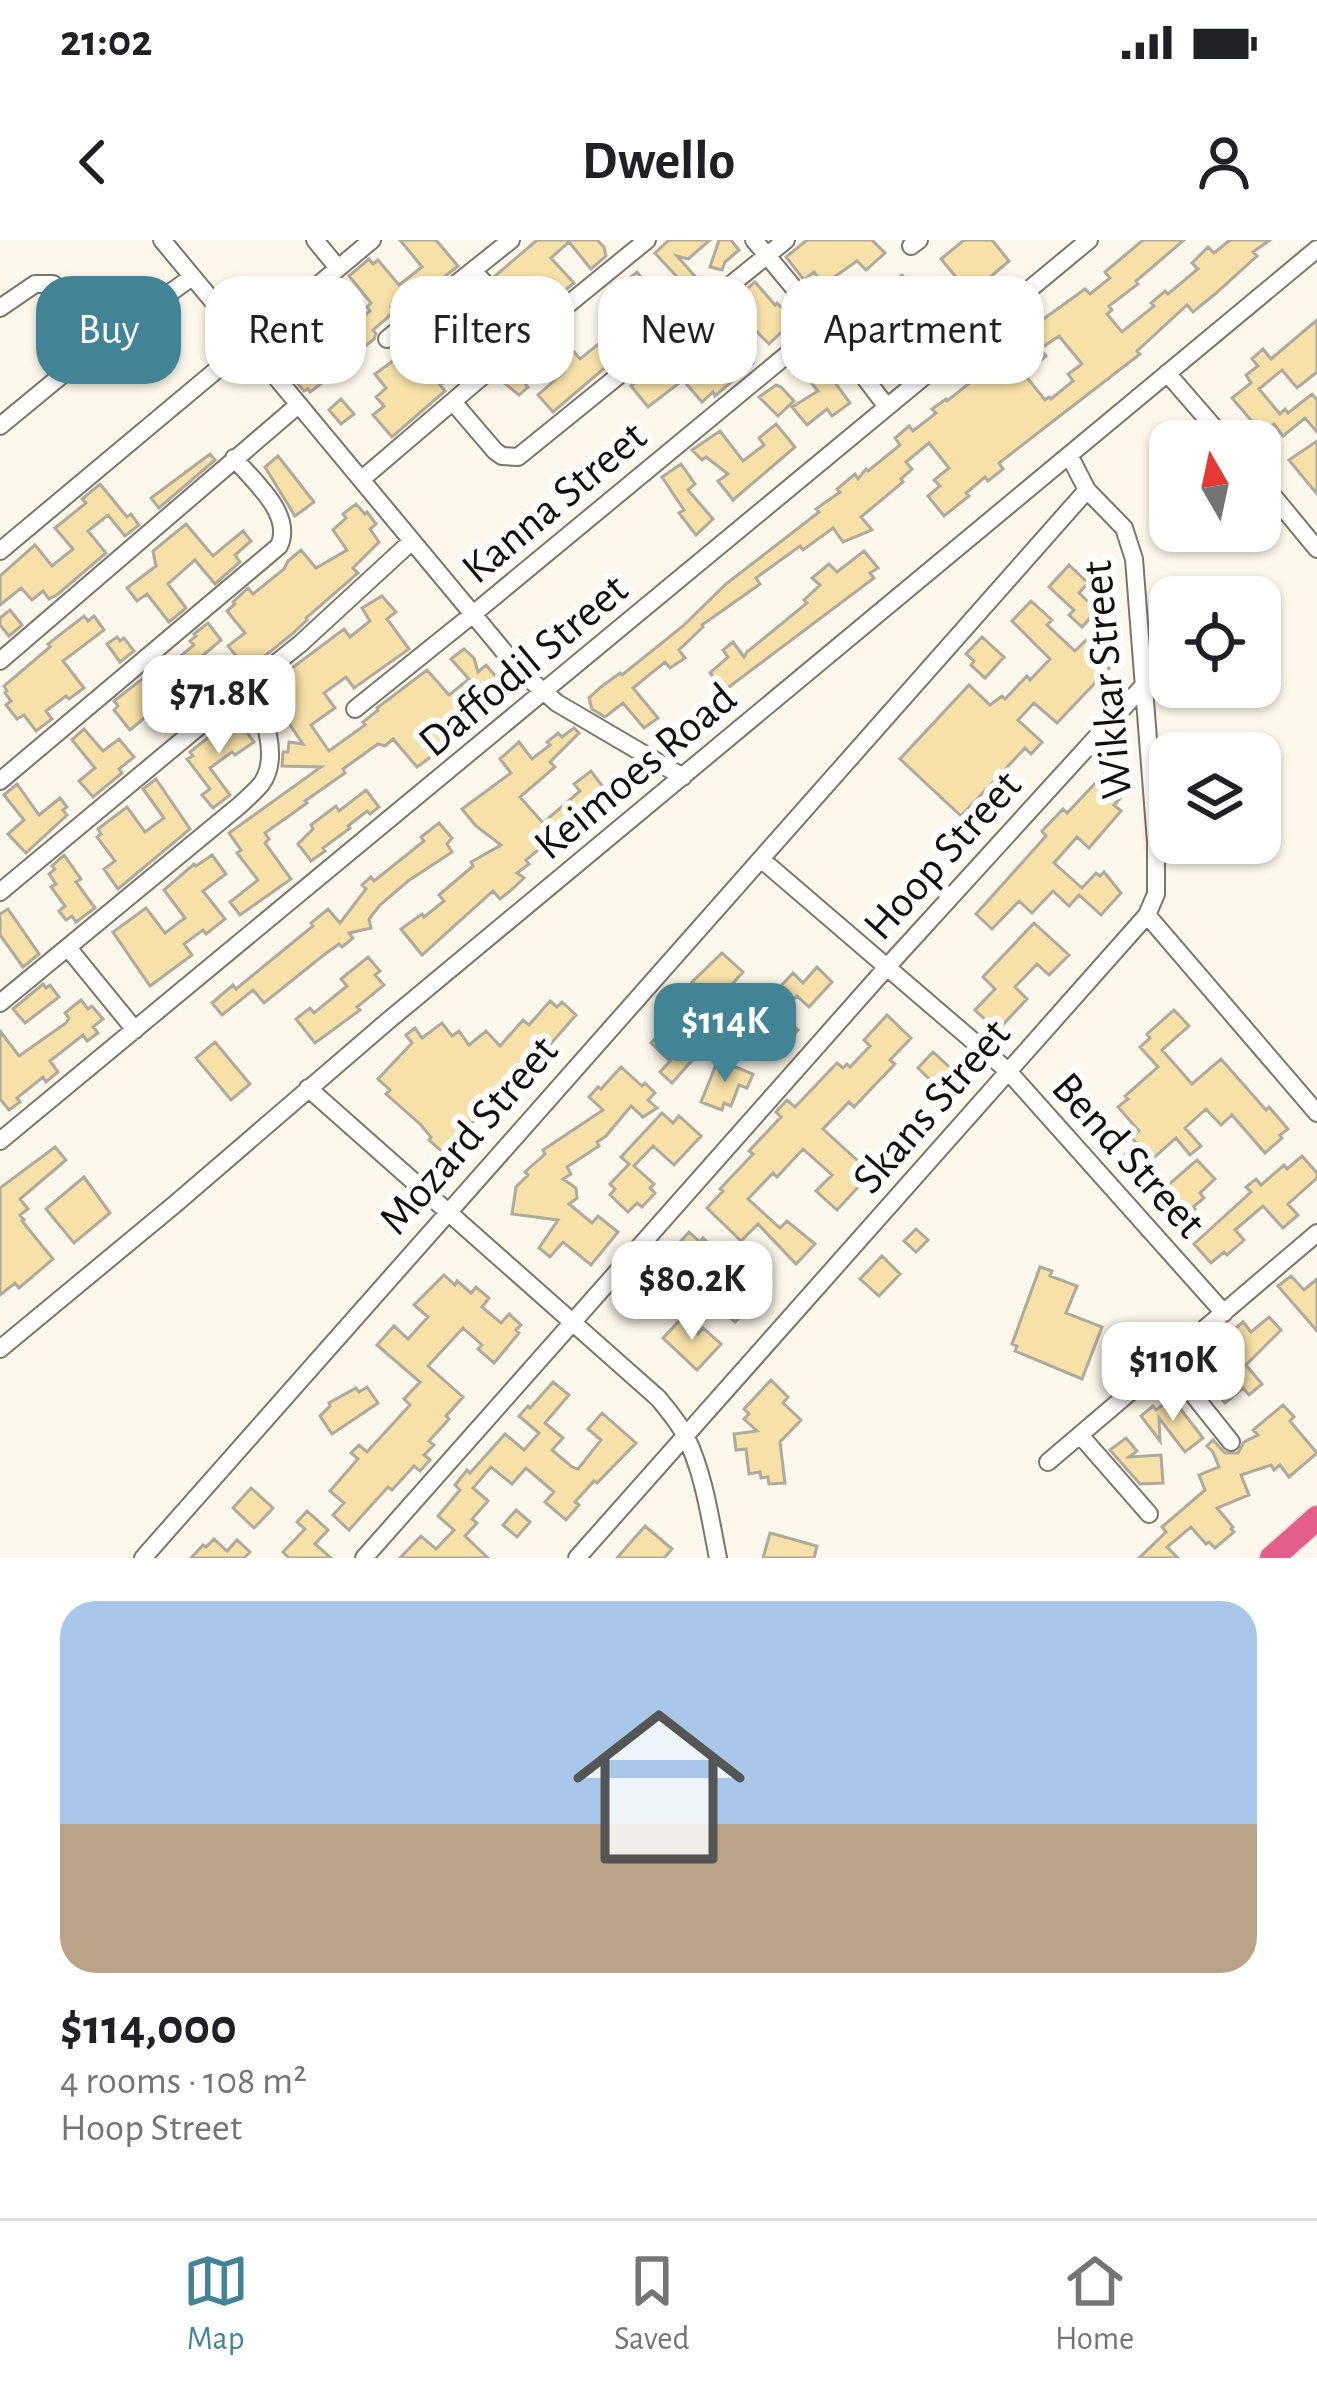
<!DOCTYPE html>
<html lang="en">
<head>
<meta charset="utf-8">
<style>
	body { margin:0; font-family:"Alegreya Sans",sans-serif; background:#f6f6f6; color:#202124; height:100vh; display:flex; flex-direction:column; font-size:45px; white-space:nowrap }
	* { box-sizing:border-box; margin:0 }
	p { font-size:39px; color:#757577 }
	.icon { flex:none; width:66px; height:66px; fill:none; stroke:currentColor; stroke-width:2; stroke-linecap:round; stroke-linejoin:round }
	.map { position:relative; height:1318px; overflow:hidden }
	.panel { display:flex; flex-direction:column; background:#fff; flex:1 }
	.panel>* { flex:none }
	.hud { position:absolute; left:36px; top:36px; width:1245px; height:108px; display:flex; gap:24px }
	.needle { width:78px; rotate:351deg }
	.tools { position:absolute; left:1149px; top:180px; display:grid; gap:24px }
	.tools a { display:grid; place-items:center; width:132px; height:132px; border-radius:24px; background:#fff; box-shadow:0 3px 9px #0004; font-size:60px }
	.price { position:absolute; translate:-50% -102px; padding:0 27px; border-radius:24px; background:#fff; color:#222; font-size:39px; line-height:78px; filter:drop-shadow(0 3px 6px #0008) }
	.price::after { content:''; position:absolute; left:50%; top:72px; width:36px; height:27px; margin-left:-18px; background:inherit; clip-path:polygon(0 0,100% 0,50% 100%) }
	.price.selected { background:#428495; color:#fff }
	ul { padding:0; list-style:none }
	li { display:grid; align-content:center; gap:24px; height:636px; padding:0 60px }
	li+li { border-top:3px solid #e0e0e0 }
	li span { display:grid; place-items:center; height:372px; border-radius:36px; color:#555 }
	li>.icon { margin-inline-start:auto }
	span .icon { width:216px; height:216px; fill:#fffc; stroke-width:1 }
	li b { font-size:51px }
	.pill { padding:0 42px; border-radius:36px; background:#fff; box-shadow:0 3px 9px #0004; font-size:42px; line-height:108px }
	.pill.selected { background:#428495; color:#fff }
	.status { display:flex; justify-content:space-between; align-items:center; height:84px; padding:0 60px; background:#fff; direction:ltr }
	.status svg { height:33px; fill:currentColor }
	header { display:flex; justify-content:space-between; align-items:center; height:156px; padding:0 60px; background:#fff; font-size:54px; font-weight:700 }
	.dock { display:flex; justify-content:space-around; align-items:center; height:168px; border-top:3px solid #e0e0e0; background:#fff; font-size:33px; color:#757577 }
	.dock a { display:grid; justify-items:center; gap:6px }
	.dock .selected { color:#428495 }
	.map>svg:first-child { display:block }
	.building { fill:#f8e1a8; stroke:#afaa9e; stroke-width:3; fill-rule:evenodd }
	.lines { fill:none; stroke-linecap:round; stroke-linejoin:round }
	.minor-casing { stroke:#7a766a; stroke-width:20 }
	.highway-casing { stroke:#d9d9d8; stroke-width:27 }
	.minor { stroke:#fff; stroke-width:16 }
	.highway { stroke:#e55d8a; stroke-width:24 }
	.labels { text-anchor:middle; stroke-width:12; stroke-linejoin:round; paint-order:stroke }
	.street-label { font-size:45px; fill:#13110d; stroke:#fff }
</style>
</head>
<body>
<div class="status"><b>21:02</b><svg viewBox="0 0 49 12"><path d="M0 12V9h3v3zM5 12V6h3v6zM10 12V3h3v9zM15 12V0h3v12zM26 1h20v11H26zM47 4h2v5h-2z"/></svg></div>
<header><svg class="icon" aria-label="back" viewBox="0 0 24 24"><path d="M15 5l-7 7 7 7"/></svg>Dwello<svg class="icon" aria-label="person" viewBox="0 0 24 24"><circle cx="12" cy="8" r="4"/><path d="M4 21q1-7 8-7t8 7"/></svg></header>
<div class="map">
<svg width="1317" height="1318" viewBox="0 0 1317 1318">
	<rect width="100%" height="100%" fill="#fdf8eb"/>
	<path class="building" d="M400 0H436L458 26 415 60 410 53 391 67 395 71 373 90 376 94 374 99 363 108 347 89 370 71 367 67 371 63 349 36 369 19 373 24 378 20 399 45 422 27Z
		M537 0H597L604 7 606 16 591 29 569 2 551 18 574 43 557 57 552 53 534 68 517 48 512 53 495 36Z
		M669 0H710L688 19 677 16 701 43 684 58 682 55 649 83 655 89 646 97 630 77 639 69 623 43 637 32 656 56 678 38 655 13Z
		M719 0H731L739 10 725 22 722 30 710 27Z
		M807 0H872L885 13 866 30 857 21 823 45 814 32 804 40 786 17Z
		M964 0H992L1009 21 961 62 967 68 884 133 864 109 874 101 851 76 902 35 929 67 960 42 941 19Z
		M1143 0H1184L1136 41 1138 44 1109 66 1112 70 1107 74 1122 92 1154 66 1151 63 1165 51 1168 54 1198 29 1192 23 1208 7 1214 13 1230 0H1270L1253 12 1257 16 1215 54 1193 72 1187 65 1137 111 1140 114 999 223 1003 229 988 241 985 237 966 253 969 256 944 276 928 256 940 246 934 240 949 228 929 203 906 222 912 229 901 239 903 242 861 277 872 290 843 302 833 288 803 310 800 306 756 338 760 344 702 385 703 387 679 410 685 418 670 428 665 422 633 448 658 478 644 488 623 463 605 477 592 469 589 458 601 447 620 433 622 435 683 386 726 344 819 272 816 269 840 252 837 249 855 234 858 239 866 229 868 231 900 205 895 198 909 186 913 191 936 173 932 169 946 159 947 161 986 130 984 128 1040 85 1038 83 1085 49 1090 54 1110 38 1105 32ZM1059 96 1082 124 1068 134 1073 141 1051 159 1049 157 1045 160 1024 134 1046 116 1040 109Z
		M755 42 775 65 777 63 794 80 769 104 747 82 730 95 753 123 715 156 713 152 702 162 683 140 648 167 631 146 659 124 663 129 684 113 679 107 711 80 717 88 751 62 743 52Z
		M458 66 473 83 460 94 446 76Z
		M485 67 512 94 498 106 474 77Z
		M1317 80V132L1297 148 1282 130 1259 149 1280 174 1285 169 1288 173 1312 154 1317 160V192L1305 178 1283 196 1274 184 1262 193 1232 158 1251 143 1246 135 1258 126 1252 119 1263 109 1271 119Z
		M616 90 632 108 615 122 614 120 553 172 538 155 564 132 555 121 560 117 546 101 557 92 580 119Z
		M292 106 322 143 310 152 308 149 304 151 291 136 293 133 280 115Z
		M464 106 478 123 465 134 461 129 440 145 445 151 392 197 373 175 384 166 376 157 386 148 375 134 397 118 399 122 404 118 422 141Z
		M815 109 829 125 825 129 850 163 832 176 827 169 807 185 792 167 818 151 796 125Z
		M515 132 528 147 519 155 503 142Z
		M776 145 781 147 794 161 778 176 759 157Z
		M341 159 354 174 341 184 329 170Z
		M776 184 795 207 733 260 718 241 728 234 706 217 702 220 692 210 720 191 743 221 764 205 759 198Z
		M1317 201V254L1289 220Z
		M210 214 215 220 159 268 151 258Z
		M278 216 314 262 295 276 265 227Z
		M681 224 695 244 688 250 713 279 696 295 679 273 684 270 662 237Z
		M100 244 127 277 131 274 139 285 125 296 108 275 88 291 106 313 58 354 49 359 43 351 32 360 21 348 0 365V336L35 305 52 326 73 309 55 288 86 263 82 259Z
		M356 264 365 274 367 272 376 284 370 289 379 302 353 328 358 333 306 378 307 380 292 394 251 427 246 422 243 424 228 406 245 393 227 371 235 364 233 362 248 348 253 354 284 329 288 321 301 310 316 328 347 310 333 290 346 278 343 274Z
		M186 284 213 316 243 291 251 301 235 315 240 322 215 344 195 320 168 344 186 368 169 382 147 354 137 361 127 348 156 326 153 311Z
		M864 311 878 328 870 333 874 338 725 450 710 433 728 417 723 410 733 402 744 417 747 412 807 363 804 360 820 345 812 338 829 324 837 332Z
		M1069 325 1088 343 1079 353 1097 370 1082 387 1069 375 1074 370 1049 347Z
		M382 356 396 372 387 379 409 409 354 448 346 437 324 453 335 468 311 485 329 511 365 485 363 482 378 470 377 468 427 430 449 455 469 439 451 419 464 409 474 418 478 432 486 425 507 449 496 457 500 462 480 476 483 479 417 527 393 499 385 506 378 504 343 529 345 533 305 561 307 563 265 593 269 599 265 603 291 639 240 675 230 662 258 640 237 613 241 610 229 593 321 527 282 526 283 512H288L289 502 303 504 270 456 290 441 284 434 344 389 350 397 370 381 362 368Z
		M1031 361 1052 380 1047 385 1075 411 1088 398 1114 423 1057 483 1034 463 1018 480 1042 502 1031 514 1025 508 961 576 900 519 969 445 990 465 1002 456 1005 459 1027 436 1030 440 1050 419 1012 381Z
		M10 370 22 385 9 396 0 385V378Z
		M84 376 88 381 94 376 104 390 63 421 84 448 69 459 66 456 46 471 52 479 36 491 24 475 17 479 6 465 11 461 5 453 7 451 4 446 50 407 48 404Z
		M208 383 221 400 194 423 209 441 203 446 212 456 166 492 150 473 130 490 114 470 118 466 114 461 165 421 169 426 194 405 190 401 196 396 194 394Z
		M117 397 120 401 124 398 134 411 120 422 107 404Z
		M982 397 1004 417 985 438 971 425 974 421 966 414Z
		M235 476 254 502 235 515 232 512 210 528 230 555 213 568 202 555 210 549 187 519 193 516 190 512Z
		M574 488 579 493 550 522 555 527 520 557 543 583 580 551 574 544 591 531 609 555 594 568 591 565 553 594 555 596 526 620 529 624 517 633 524 638 510 651 500 659 493 651 422 715 401 689 422 674 424 677 444 661 439 655 473 626 471 622 501 605 476 586 462 569 511 533 500 519 519 502 532 519 550 505 547 502 558 493 562 497Z
		M84 489 103 511 119 499 134 517 119 529 122 533 93 557 79 541 95 528 72 500Z
		M1104 534 1125 553 1114 565 1121 571 1089 608 1077 597 1054 623 1082 648 1096 633 1100 636 1104 632 1121 653 1101 675 1079 655 1069 666 1053 651 1032 673 1019 661 992 689 976 674 1046 596 1042 591 1063 569 1067 573Z
		M156 539 190 589 118 649 104 629 115 621 97 597 101 594 98 589 127 567 145 592 164 578 143 549Z
		M17 544 39 575 60 558 67 567 63 570 67 575 26 613 8 594 24 580 4 555Z
		M366 550 379 567 370 574 367 571 348 586 350 588 323 608 325 611 311 621 298 604 313 589 311 585 336 566 339 571Z
		M439 583 452 598 447 604 452 612 408 641 380 665 369 679 371 688 349 693 353 698 342 707 339 704 325 714 264 763 253 750 222 775 212 763 233 745 236 749 313 686 311 683 328 669 340 683 366 649 362 645 371 637 374 641 424 601 421 597Z
		M64 615 81 639 76 642 95 668 76 682 72 676 66 680 59 671 65 666 51 647 56 644 49 634 55 629 52 626Z
		M212 615 226 634 203 651 225 679 206 694 203 690 184 704 192 715 150 746 113 692 146 668 165 693 185 678 164 650 194 624 196 626Z
		M8 669 39 714 23 727 0 695V674Z
		M1034 683 1069 715 1049 735 1037 724 1015 747 1027 759 997 791 975 770 995 749 983 737Z
		M722 713 743 732 715 763 692 742Z
		M368 717 380 731 375 735 384 745 357 767 360 770 315 803 296 779 310 768 314 773 347 746 341 739Z
		M817 727 832 742 809 767 797 756 781 773 798 790 779 811 752 786 781 754 777 750 793 733 803 743Z
		M43 744 46 748 50 745 59 757 25 783 13 769Z
		M81 760 88 769 92 766 103 779 93 787 98 793 87 801 83 795 50 821 58 832 46 842 43 837 17 858 20 862 9 870 0 859V791L19 816 66 783 69 778 65 773Z
		M550 761 557 767 562 762 576 775 525 833 521 829 468 887 475 893 463 906 459 903 447 916 429 900 431 897 420 884 386 854 390 850 378 839 412 803 406 795 415 788 422 798 442 783 452 796 459 791 469 805 486 791 500 806 523 780 529 785Z
		M1174 770 1189 786 1162 810 1192 844 1221 819 1266 870 1269 867 1288 889 1280 895 1282 898 1265 913 1232 875 1221 885 1206 869 1185 888 1201 906 1190 915 1176 898 1148 923 1158 934 1145 945 1121 918 1137 904 1132 898 1139 891 1118 867 1128 859 1125 856 1158 827 1140 807 1150 798 1147 794Z
		M887 775 911 798 890 820 895 824 872 848 854 867 849 862 823 889 871 933 837 970 816 951 832 935 803 909 777 937 773 933 748 959 780 988 787 981 815 1004 796 1024 758 984 741 1001 707 968 723 951 720 949 753 914 749 911 781 877 776 872 787 860 795 867 837 823 843 828 847 824 850 827 870 806 864 800Z
		M672 780 703 808 672 843 660 832 670 821 651 803Z
		M215 802 250 844 231 860 196 818Z
		M933 812 956 833 940 849 918 828Z
		M718 820 753 834 747 848 739 845 731 866 724 863 722 870 701 862Z
		M621 827 642 846 645 843 655 853 648 860 657 868 643 877 631 866 606 896 597 902 599 906 567 927 571 934 563 939 576 948 577 958 569 964 592 983 598 976 618 992 591 1025 563 1002 550 1017 539 1008 558 980 512 974 516 947 528 935 525 932 545 914 543 910 603 870 589 857 598 847 601 849Z
		M662 873 673 883 679 876 701 896 674 925 653 906 634 926 654 944 650 948 655 953 642 967 637 963 628 972 610 955 615 949 610 944 629 924 621 917Z
		M55 907 66 920 20 959 28 969 20 975 24 980 22 981 53 1019 19 1048 15 1043 0 1055V948Z
		M1302 916 1317 933V938L1288 964 1298 975 1283 988 1263 966 1235 990 1244 1000 1227 1015 1224 1012 1211 1023 1194 1004 1251 952 1246 947 1256 939 1261 945 1284 925 1287 929Z
		M1197 920 1215 939 1200 953 1204 958 1193 967 1195 969 1179 983 1163 964 1167 961 1160 952Z
		M84 937 110 973 74 1003 46 969Z
		M916 989 928 1000 916 1012 904 1001Z
		M689 992 700 1002 703 998 729 1023 746 1005 764 1022 749 1038 764 1052 735 1082 726 1074 729 1071 703 1045 679 1070 657 1050 631 1077 622 1069 651 1034 641 1024 648 1017 668 1034 680 1021 671 1012Z
		M882 1016 900 1034 879 1056 860 1039Z
		M1040 1027 1052 1031 1050 1036 1077 1046 1066 1073 1102 1087 1082 1139 1015 1111 1017 1106 1012 1104Z
		M444 1035 455 1045 457 1041 471 1053 476 1047 489 1058 482 1067 501 1083 509 1074 521 1085 516 1090 519 1093 494 1123 478 1109 482 1105 463 1088 428 1126 463 1157 446 1176 449 1179 429 1201 434 1205 424 1215 430 1220 420 1231 414 1226 392 1250 388 1247 349 1290 333 1275 344 1263 330 1251 358 1219 351 1213 359 1205 367 1212 410 1165 404 1159 420 1142 377 1105 394 1086 408 1099 428 1077 414 1065Z
		M1291 1036 1304 1050 1317 1039V1091L1278 1046Z
		M1269 1077 1281 1090 1246 1125 1262 1144 1249 1155 1243 1148 1225 1163 1205 1140 1239 1111 1226 1096 1243 1082 1251 1092Z
		M682 1078 698 1094 703 1088 721 1104 697 1130 663 1098Z
		M771 1140 788 1157 783 1163 801 1180 780 1202 785 1243 769 1244 768 1237 761 1238 760 1232 749 1234 746 1209 736 1210 734 1194 757 1191 744 1179 749 1174 744 1169Z
		M553 1142 569 1155 545 1183 563 1198 552 1210 572 1227 578 1229 601 1200 588 1189 602 1173 636 1203 597 1243 594 1241 575 1262 579 1265 566 1280 545 1262 554 1252 526 1228 512 1244 491 1227 473 1248 488 1261 472 1279 477 1283 465 1296 488 1318H400L421 1296 436 1309 454 1290 438 1276 460 1250 455 1245 467 1230 470 1233 505 1194 524 1210 539 1193 519 1176 528 1166 530 1168Z
		M367 1147 378 1163 332 1194 320 1176 330 1166 329 1163 356 1148 359 1152Z
		M1172 1158 1203 1198 1185 1212 1159 1178 1160 1201 1141 1176 1153 1166 1156 1170Z
		M1283 1165 1294 1177 1290 1181 1317 1213 1289 1237 1280 1225 1274 1230 1271 1225 1241 1235 1249 1255 1217 1268 1233 1287 1231 1289 1234 1292 1215 1308 1209 1302 1206 1304 1191 1287 1167 1307 1178 1318H1139L1166 1292 1162 1287 1205 1250 1199 1235 1219 1227 1213 1212 1207 1206 1213 1200 1225 1213H1238L1244 1202 1258 1195 1253 1190Z
		M1126 1198 1137 1211 1129 1217 1161 1215 1163 1243 1140 1244 1110 1210Z
		M251 1248 273 1268 254 1288 233 1268Z
		M516 1270 530 1282 517 1297 503 1285Z
		M307 1271 328 1290 315 1304 331 1318H289L283 1312 305 1289 297 1282Z
		M645 1286 672 1309 664 1318H617Z
		M770 1293 817 1306 814 1318H763Z
		M214 1299 227 1311 237 1300 250 1312 244 1318H191L203 1305 206 1307Z"/>
	<g class="lines">
		<defs>
			<path id="minor" d="M162 0 521 432 557 463 683 537
				M315 0 338 28
				M911 6 919 0
				M473 31 533 93
				M0 68 35 44H53L102 102
				M824 84 887 167
				M387 99 511 0
				M1167 133 1226 201
				M454 163 495 211 502 216 518 217 786 0
				M0 186 102 102 192 37
				M362 239 533 93 647 0
				M1260 240 1317 309
				M0 311 372 0
				M0 421 297 166
				M355 469 472 375 824 84 754 0
				M0 541 279 306C294 274 253 241 234 218
				M761 619 1008 831 1224 1073
				M0 652 250 444
				M1147 675 1317 873
				M69 709 135 790
				M0 763 240 565C247 558 256 551 262 543 281 515 262 471 250 444L300 404 412 301
				M308 848 658 1158C668 1170 679 1183 686 1197 704 1234 710 1278 718 1318
				M0 901 1089 0
				M0 1109 174 965 389 780 1317 9
				M1167 1122 1231 1202
				M1080 1195 1149 1274
				M1048 1222 1317 993
				M143 1318 1087 250
				M364 1318 887 727 1144 445
				M577 1318 1147 675 1156 654V602L1134 319 1124 288 1087 250 1069 215"/>
			<path id="highway" d="M1272 1318 1317 1278"/>
		</defs>
		<use href="#minor" class="minor-casing"/>
		<use href="#highway" class="highway-casing"/>
		<use href="#minor" class="minor"/>
		<use href="#highway" class="highway"/>
	</g>
	<g class="labels">
		<g class="street-label">
			<text transform="translate(553 261) rotate(-40)" y="16">Kanna Street</text>
			<text transform="translate(522 424) rotate(-40)" y="16">Daffodil Street</text>
			<text transform="translate(1105 440) rotate(-95)" y="16">Wikkar Street</text>
			<text transform="translate(634 530) rotate(-40)" y="16">Keimoes Road</text>
			<text transform="translate(941 614) rotate(-48)" y="16">Hoop Street</text>
			<text transform="translate(930 865) rotate(-49)" y="16">Skans Street</text>
			<text transform="translate(467 894) rotate(-49)" y="16">Mozard Street</text>
			<text transform="translate(1130 914) rotate(48)" y="16">Bend Street</text>
		</g>
	</g>
</svg>
<div class="tools">
<a><svg class="needle" viewBox="-14 -14 28 28"><path d="M0-13l5 13h-10z" fill="#e53935"/><path d="M0 13l5-13h-10z" fill="#757577"/></svg></a>
<a><svg class="icon" aria-label="locate" viewBox="0 0 24 24"><circle cx="12" cy="12" r="6"/><path d="M12 2v4M12 18v4M2 12h4M18 12h4"/></svg></a>
<a><svg class="icon" aria-label="layers" viewBox="0 0 24 24"><path d="M12 4l9 5-9 5-9-5zM3 14l9 5 9-5"/></svg></a>
</div>
<b class="price" style="left:219px;top:517px">$71.8K</b>
<b class="price selected" style="left:725px;top:845px">$114K</b>
<b class="price" style="left:692px;top:1103px">$80.2K</b>
<b class="price" style="left:1173px;top:1184px">$110K</b>
<div class="hud">
<a class="pill selected">Buy</a>
<a class="pill">Rent</a>
<a class="pill">Filters</a>
<a class="pill">New</a>
<a class="pill">Apartment</a>
</div>
</div>
<section class="panel">
<ul>
<li><span style="background:linear-gradient(#a9c7e8 60%,#b9a48a 0)"><svg class="icon" aria-label="home" viewBox="0 0 24 24"><path d="M3 11l9-7 9 7M6 9v11h12V9"/></svg></span><div><b>$114,000</b><p>4 rooms · 108 m²</p><p>Hoop Street</p></div></li>
</ul>
</section>
<nav class="dock">
<a class="selected"><svg class="icon" aria-label="map" viewBox="0 0 24 24"><path d="M3 6l6-2 6 2 6-2v14l-6 2-6-2-6 2zM9 4v14M15 6v14"/></svg>Map</a>
<a><svg class="icon" aria-label="saved" viewBox="0 0 24 24"><path d="M7 4h10v16l-5-4-5 4z"/></svg>Saved</a>
<a><svg class="icon" aria-label="home" viewBox="0 0 24 24"><path d="M3 11l9-7 9 7M6 9v11h12V9"/></svg>Home</a>
</nav>
</body>
</html>
